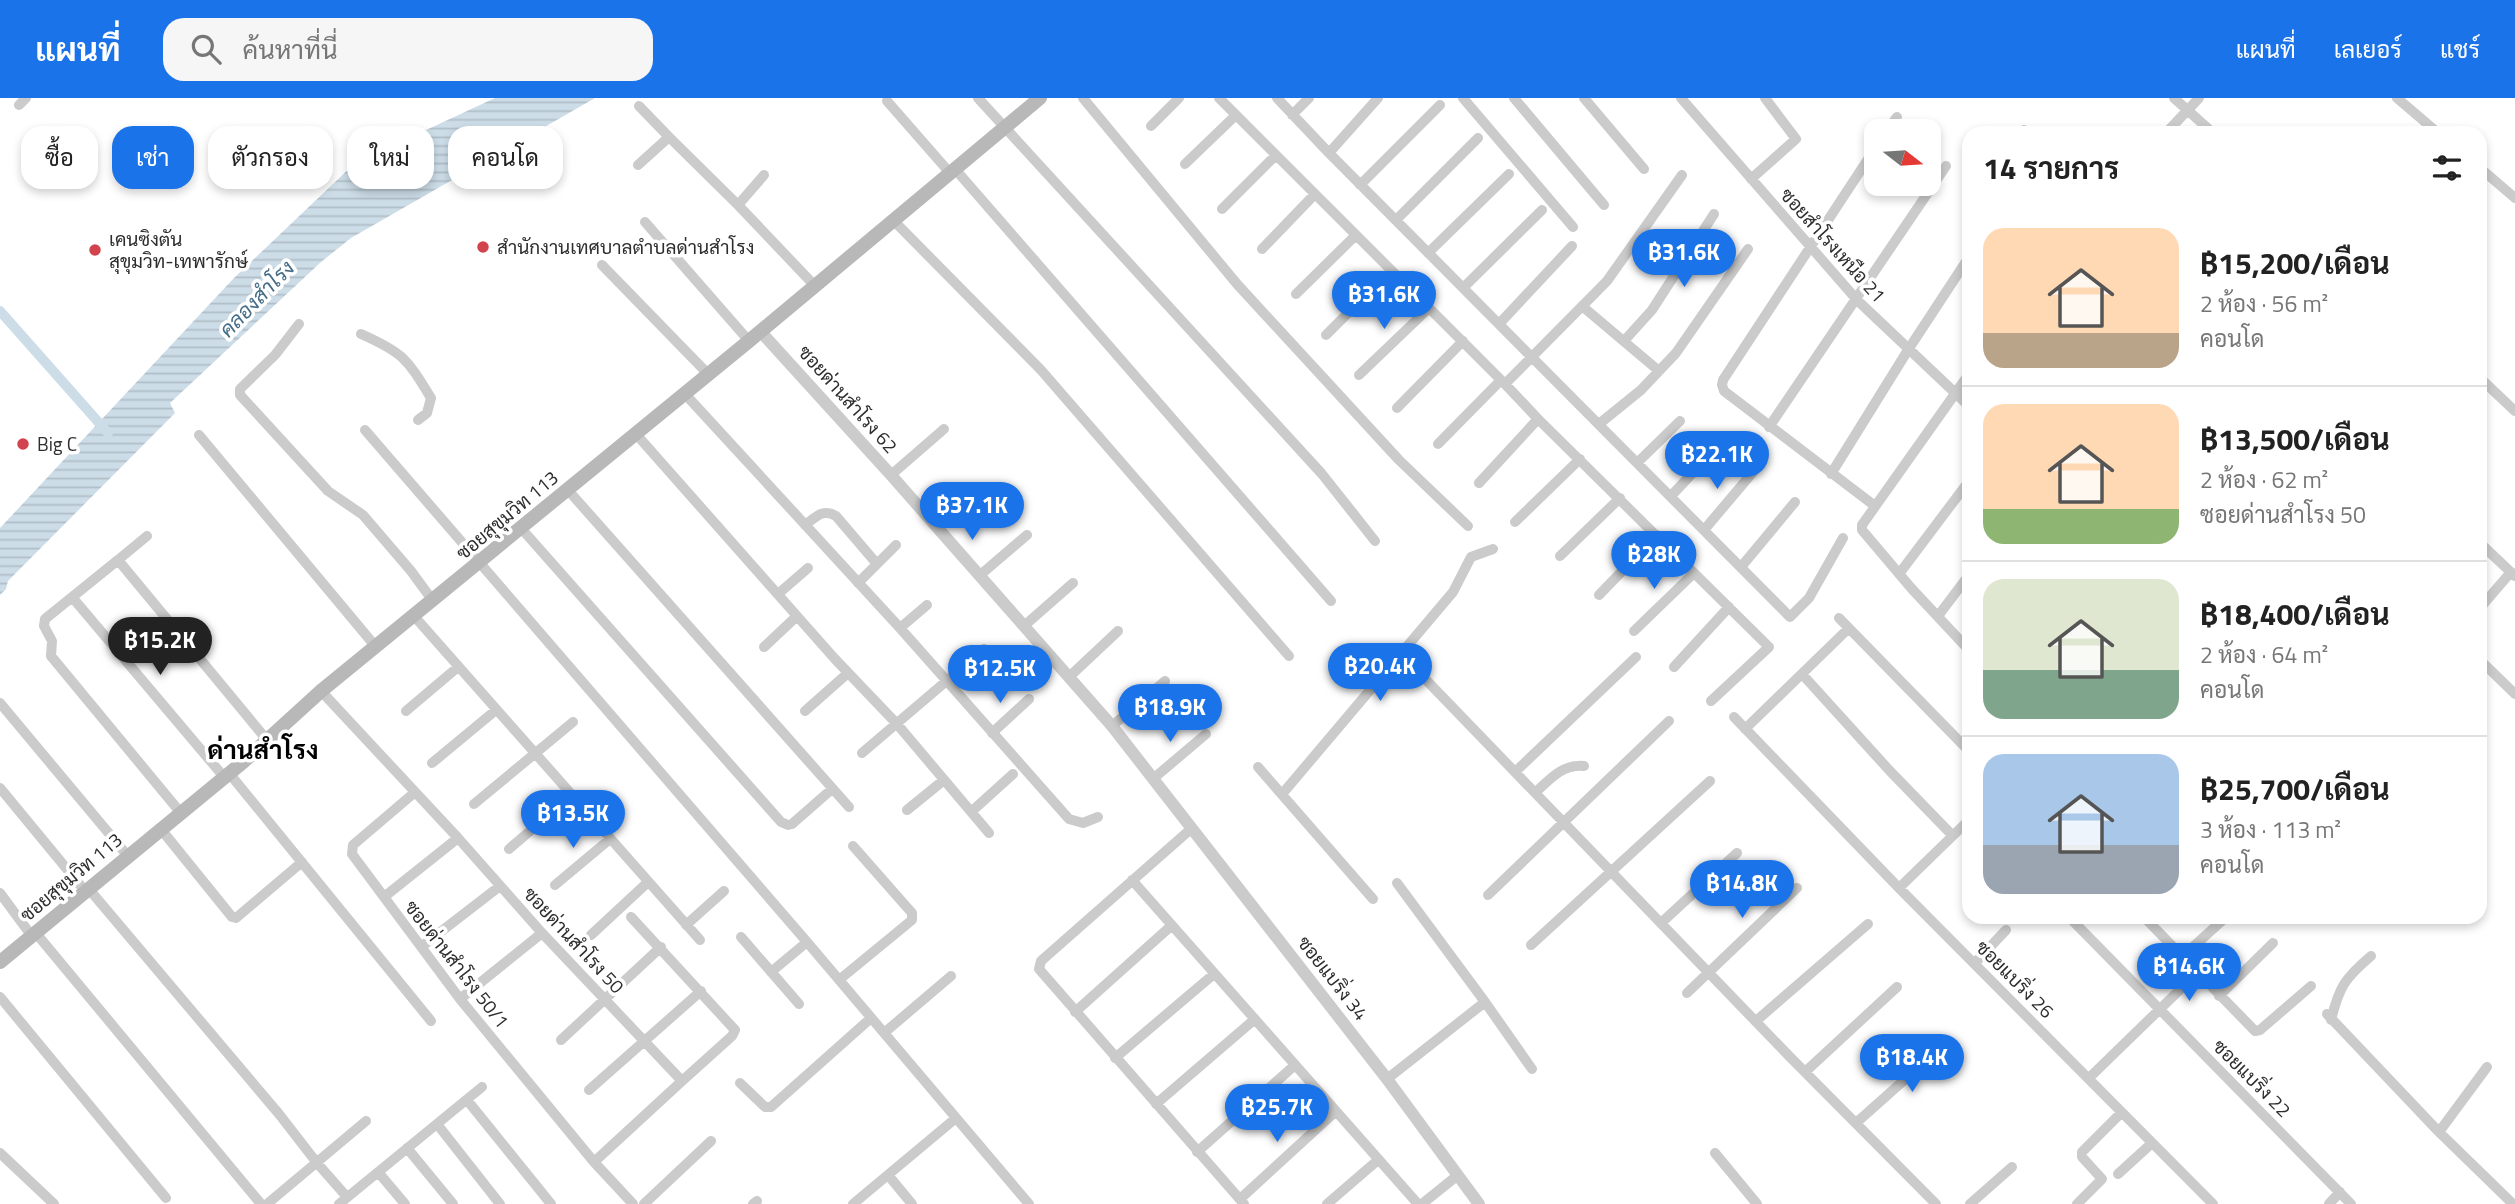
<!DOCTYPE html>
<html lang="th">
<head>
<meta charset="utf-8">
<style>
	body { margin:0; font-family:"Titillium Web",Sarabun,sans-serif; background:#f6f6f6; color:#222; height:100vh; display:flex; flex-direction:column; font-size:26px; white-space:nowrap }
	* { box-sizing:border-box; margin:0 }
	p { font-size:23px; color:#767676 }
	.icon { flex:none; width:38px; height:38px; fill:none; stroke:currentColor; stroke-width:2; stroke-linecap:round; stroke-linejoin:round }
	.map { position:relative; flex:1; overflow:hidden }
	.details { position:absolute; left:1962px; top:28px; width:525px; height:798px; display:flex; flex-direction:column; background:#fff; border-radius:21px; box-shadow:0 4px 10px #0003 }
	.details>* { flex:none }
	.hud { position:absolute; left:21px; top:28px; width:665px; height:63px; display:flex; gap:14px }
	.needle { width:46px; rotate:107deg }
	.fabs { position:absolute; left:1864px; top:21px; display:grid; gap:14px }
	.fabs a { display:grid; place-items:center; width:77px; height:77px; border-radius:14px; background:#fff; box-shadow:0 4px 10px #0003; font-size:35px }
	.price { position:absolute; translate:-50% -60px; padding:0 16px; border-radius:24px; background:#1a73e8; color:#fff; font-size:23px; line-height:46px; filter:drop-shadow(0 2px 4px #0008) }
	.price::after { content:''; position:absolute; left:50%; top:42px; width:21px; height:16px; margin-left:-10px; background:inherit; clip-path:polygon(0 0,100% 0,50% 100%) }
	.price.on { background:#222; color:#fff }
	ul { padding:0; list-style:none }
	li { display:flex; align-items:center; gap:21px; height:175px; padding:0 21px }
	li+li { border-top:2px solid #e0e0e0 }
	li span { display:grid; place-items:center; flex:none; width:196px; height:140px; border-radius:21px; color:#555 }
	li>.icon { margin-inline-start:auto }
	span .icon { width:84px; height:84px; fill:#fffc; stroke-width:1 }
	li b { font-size:30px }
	h2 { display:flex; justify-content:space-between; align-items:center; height:84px; padding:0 21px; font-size:30px }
	.pill { padding:0 24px; border-radius:21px; background:#fff; box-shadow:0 4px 10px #0003; font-size:24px; line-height:63px }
	.pill.on { background:#1a73e8; color:#fff }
	header { display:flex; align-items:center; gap:42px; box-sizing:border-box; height:98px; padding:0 35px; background:#1a73e8; color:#fff }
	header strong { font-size:33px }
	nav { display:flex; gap:38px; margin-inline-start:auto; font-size:24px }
	.search { width:490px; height:63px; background:#f6f6f6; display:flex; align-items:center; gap:18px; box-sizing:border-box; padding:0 24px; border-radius:21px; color:#767676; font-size:26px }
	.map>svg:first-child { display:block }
	.water { fill:url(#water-rules) }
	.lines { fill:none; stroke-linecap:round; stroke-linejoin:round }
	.canal { stroke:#ccdde8; stroke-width:10 }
	.minor { stroke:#cbcbcb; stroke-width:10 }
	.tertiary { stroke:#cbcbcb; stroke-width:12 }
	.secondary { stroke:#b8b8b8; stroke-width:14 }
	.poi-dot { fill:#d2444d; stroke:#fff; stroke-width:2.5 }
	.labels { text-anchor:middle; stroke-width:7; stroke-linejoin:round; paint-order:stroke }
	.poi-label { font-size:19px; fill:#2e2e2e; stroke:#fff; text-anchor:start }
	.street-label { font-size:19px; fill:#2e2e2e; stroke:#fff }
	.water-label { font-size:21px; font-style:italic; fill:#456d88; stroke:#fff }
	.district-label { font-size:26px; font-weight:bold; fill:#000; stroke:#fff }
</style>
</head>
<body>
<header>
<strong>แผนที่</strong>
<div class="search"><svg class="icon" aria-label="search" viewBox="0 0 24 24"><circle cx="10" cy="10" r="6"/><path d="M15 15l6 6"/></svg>ค้นหาที่นี่</div>
<nav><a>แผนที่</a><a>เลเยอร์</a><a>แชร์</a></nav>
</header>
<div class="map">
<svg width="2515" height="1106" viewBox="0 0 2515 1106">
	<defs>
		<pattern id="water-rules" width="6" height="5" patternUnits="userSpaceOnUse" patternTransform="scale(1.75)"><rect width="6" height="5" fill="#ccdde8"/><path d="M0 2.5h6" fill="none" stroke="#b0bec7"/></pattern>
	</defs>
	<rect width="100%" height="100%" fill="#fff"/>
	<path class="water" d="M495 0H595L351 140 321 164 170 305 175 315 8 483 6 491 0 497V430L234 180 355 65Z"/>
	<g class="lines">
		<path class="canal" d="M0 213 108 335"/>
		<path class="minor" d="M978 0 1322 376 1375 443
			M1083 0 1237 186 1399 362 1468 428
			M1219 0 1505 286 1538 321 1769 549 1711 603
			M1277 0 1329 55 1378 0
			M1463 0 1573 129
			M1514 0 1604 107
			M1584 0 1644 71
			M1681 0 1857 202 1969 308
			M2174 0 2213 35
			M2397 0 2438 35
			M887 3 950 75
			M19 7 26 0
			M639 8 669 39
			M1292 17 1309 0
			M1151 28 1179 0
			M2024 32 2028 35
			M1887 33 1897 19
			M2166 35 2199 0
			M1329 55 1790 519 1809 500 1843 440
			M1185 66 1236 17
			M638 67 669 39 738 107 815 188
			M2480 70 2515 100
			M955 71 1331 503
			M1751 81 1796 41 1765 0
			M1360 87 1440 7
			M738 107 764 77
			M1222 111 1276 57
			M893 122 1041 272 1289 558
			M1396 122 1478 40
			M645 124 749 243
			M1262 151 1315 96
			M1428 155 1509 76
			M602 167 709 277
			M1463 190 1542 112
			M1296 196 1356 137
			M1582 208 1659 273
			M299 226 275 257 240 291V297L328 393 363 417 411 473 433 503
			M1499 226 1572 148
			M361 236C404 255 407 261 431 300L427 315 418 322
			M1326 237 1391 172
			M1624 243 1652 212 1714 116
			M1969 276 1862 427V432L1912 491 1969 552
			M1359 277 1429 210
			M2480 280 2515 313
			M1505 286 1607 183 1682 77
			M685 296 900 530 1069 721 1083 725 1098 719
			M1397 310 1463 243
			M1599 326 1641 292 1676 255 1748 151
			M1769 329 1946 68
			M365 332 807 844 1029 1106
			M636 336 835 561 897 626 989 735
			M199 337 376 549
			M1438 346 1501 282
			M1637 365 1680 323
			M1831 376 1908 252 1969 159
			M891 377 944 331
			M1479 385 1538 321
			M567 391 849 709
			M1671 398 1716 350
			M1875 408 1724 293 1722 287 1723 282 1876 49
			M1515 424 1580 361
			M805 427C816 419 823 410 836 418L877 466
			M936 428 976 392
			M520 429 781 724 788 727 792 726 832 691
			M1704 432 1753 374
			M147 438 118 462 267 642
			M2480 445 2515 478
			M1560 458 1620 400
			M118 462 45 521 44 528 52 543 51 558 180 714
			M1741 469 1795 404
			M1899 476 1969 383
			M979 478 1027 437
			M858 485 896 447
			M778 496 808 470
			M1599 497 1657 437
			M72 499 224 679
			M2480 510 2511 474
			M414 518 700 842
			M1938 518 1969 477
			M1839 520 1969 653
			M1024 528 1073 485
			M900 530 927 507
			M1634 533 1694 475
			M764 549 797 518
			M1402 557 1791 960 1936 1106
			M2480 562 2515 596
			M1674 569 1729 509
			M1802 576 1889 672 1952 737
			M1069 579 1118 533
			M321 593 458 740 542 835 682 983 594 1064 633 1106
			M0 605 127 757
			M406 613 458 569
			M805 613 848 575
			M1734 619 1899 790 2213 1106
			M1112 628 1165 583
			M1745 631 1849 530
			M992 635 1029 601
			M862 655 984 551
			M432 665 496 612
			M1258 669 1373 801
			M1515 674 1636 559
			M229 675 431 923
			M1154 680 1206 636
			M0 690 85 793
			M1536 694C1551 680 1563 666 1584 668
			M414 695 353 747 352 756 460 901 594 1064
			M1283 695 1453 494 1471 459 1493 451
			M474 706 573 624
			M907 712 944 682
			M971 714 1013 676
			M160 730 232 819 236 820 302 764
			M1192 730 1041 863 1039 871 1244 1106
			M509 751 571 698
			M1132 782 1418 1106
			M555 787 610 741
			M88 790 279 1016 317 1065 347 1099
			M1899 790 1969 722
			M0 795 31 837
			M1488 797 1669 623
			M384 799 458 740
			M631 819 735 932 732 938 682 983
			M2069 819 2351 1106
			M2144 819 2255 933 2260 932 2311 888
			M1661 825 1737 755
			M686 827 724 793
			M35 834 261 1106
			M591 837 647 785
			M741 839 799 906
			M1531 847 1710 683
			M421 849 500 788
			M2183 858 2226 819
			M1975 865 2006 832
			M771 874 807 844
			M839 882 912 822V815L853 748
			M1687 895 1797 790
			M2219 898 2273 845
			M0 899 166 1100
			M460 901 542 835
			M1485 904 1532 971
			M1075 914 1171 828
			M2327 916 2439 1034 2513 1106
			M2331 922C2339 889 2345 880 2371 858
			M1756 923 1868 826
			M884 935 951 878
			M561 942 661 849
			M1115 960 1214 876
			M1805 974 1897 889
			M2089 980 2197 875
			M1387 981 1485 904 1397 785
			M740 985 765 1009H771L871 920
			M589 992 701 893
			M467 1002 551 1106
			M1156 1006 1255 921
			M1856 1025 1947 944
			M437 1026 500 1106
			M2439 1034 2487 969
			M407 1050 453 1106
			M1197 1054 1295 967
			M0 1055 54 1106
			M1715 1055 1757 1106
			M378 1074 405 1106
			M2118 1076 2152 1045
			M888 1077 912 1106
			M1240 1101 1336 1013
			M267 1106 366 1023
			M339 1106 482 989
			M644 1106 711 1043
			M753 1106 757 1103
			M853 1106 956 1020
			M1327 1106 1378 1062
			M1422 1106 1458 1077
			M1970 1106 2012 1069
			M2077 1106 2102 1081 2082 1059V1054L2121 1015
			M2329 1106 2340 1094"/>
		<path class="tertiary" d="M761 234 891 377 1112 628 1387 981 1479 1106"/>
		<path class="secondary" d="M0 864 243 664 321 593 749 243 1040 0"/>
	</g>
	<g class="poi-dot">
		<circle cx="483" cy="149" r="7"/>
		<circle cx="95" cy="152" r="7"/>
		<circle cx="23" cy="346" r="7"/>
	</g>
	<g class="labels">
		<g class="poi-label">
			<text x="109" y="148">เคนซิงตัน<tspan x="109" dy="22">สุขุมวิท-เทพารักษ์</tspan></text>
			<text x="497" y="156">สำนักงานเทศบาลตำบลด่านสำโรง</text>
			<text x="37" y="353">Big C</text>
		</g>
		<g class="street-label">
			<text transform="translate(1833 147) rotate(48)" y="7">ซอยสำโรงเหนือ 21</text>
			<text transform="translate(848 301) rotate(48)" y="7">ซอยด่านสำโรง 62</text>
			<text transform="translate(507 417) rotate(-40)" y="7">ซอยสุขุมวิท 113</text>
			<text transform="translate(71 779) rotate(-40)" y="7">ซอยสุขุมวิท 113</text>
			<text transform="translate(574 842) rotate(47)" y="7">ซอยด่านสำโรง 50</text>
			<text transform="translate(457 866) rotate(52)" y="7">ซอยด่านสำโรง 50/1</text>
			<text transform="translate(1333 880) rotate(52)" y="7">ซอยแบริ่ง 34</text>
			<text transform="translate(2015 881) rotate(45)" y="7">ซอยแบริ่ง 26</text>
			<text transform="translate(2252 980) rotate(45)" y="7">ซอยแบริ่ง 22</text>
		</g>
		<g class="water-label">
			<text transform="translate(257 201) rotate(-46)" y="7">คลองสำโรง</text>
		</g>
		<g class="district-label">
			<text x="263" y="661">ด่านสำโรง</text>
		</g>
	</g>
</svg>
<div class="fabs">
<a><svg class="needle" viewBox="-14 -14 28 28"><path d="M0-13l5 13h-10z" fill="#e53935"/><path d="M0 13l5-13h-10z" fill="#767676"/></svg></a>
</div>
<b class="price" style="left:1684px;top:191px">฿31.6K</b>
<b class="price" style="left:1384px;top:233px">฿31.6K</b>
<b class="price" style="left:1717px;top:393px">฿22.1K</b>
<b class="price" style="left:972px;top:444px">฿37.1K</b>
<b class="price" style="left:1654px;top:493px">฿28K</b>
<b class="price on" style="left:160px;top:579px">฿15.2K</b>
<b class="price" style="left:1380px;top:605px">฿20.4K</b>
<b class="price" style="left:1000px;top:607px">฿12.5K</b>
<b class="price" style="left:1170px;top:646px">฿18.9K</b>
<b class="price" style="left:573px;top:752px">฿13.5K</b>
<b class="price" style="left:1742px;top:822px">฿14.8K</b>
<b class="price" style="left:2189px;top:905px">฿14.6K</b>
<b class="price" style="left:1912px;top:996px">฿18.4K</b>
<b class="price" style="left:1277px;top:1046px">฿25.7K</b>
<div class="hud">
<a class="pill">ซื้อ</a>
<a class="pill on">เช่า</a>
<a class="pill">ตัวกรอง</a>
<a class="pill">ใหม่</a>
<a class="pill">คอนโด</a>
</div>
<section class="details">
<h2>14 รายการ<svg class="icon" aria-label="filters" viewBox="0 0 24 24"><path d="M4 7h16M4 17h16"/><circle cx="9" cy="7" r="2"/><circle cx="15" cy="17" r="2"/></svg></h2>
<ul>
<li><span style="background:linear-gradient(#ffd9b3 75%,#b9a48a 0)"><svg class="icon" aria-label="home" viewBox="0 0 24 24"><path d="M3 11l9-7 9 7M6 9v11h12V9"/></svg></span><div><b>฿15,200/เดือน</b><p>2 ห้อง · 56 m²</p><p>คอนโด</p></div></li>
<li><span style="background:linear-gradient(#ffd9b3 75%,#8fb573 0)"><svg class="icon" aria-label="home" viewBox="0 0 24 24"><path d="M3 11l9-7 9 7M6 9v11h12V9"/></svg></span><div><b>฿13,500/เดือน</b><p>2 ห้อง · 62 m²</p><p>ซอยด่านสำโรง 50</p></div></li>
<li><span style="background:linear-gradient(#dfe7d0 65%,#7fa58c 0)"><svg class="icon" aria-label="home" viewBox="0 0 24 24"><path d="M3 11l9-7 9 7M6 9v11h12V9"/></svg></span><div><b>฿18,400/เดือน</b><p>2 ห้อง · 64 m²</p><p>คอนโด</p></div></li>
<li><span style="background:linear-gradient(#a9c7e8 65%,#9aa5b1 0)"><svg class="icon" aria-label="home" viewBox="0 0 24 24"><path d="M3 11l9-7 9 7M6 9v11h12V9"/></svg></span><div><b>฿25,700/เดือน</b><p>3 ห้อง · 113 m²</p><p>คอนโด</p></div></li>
</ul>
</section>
</div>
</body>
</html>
